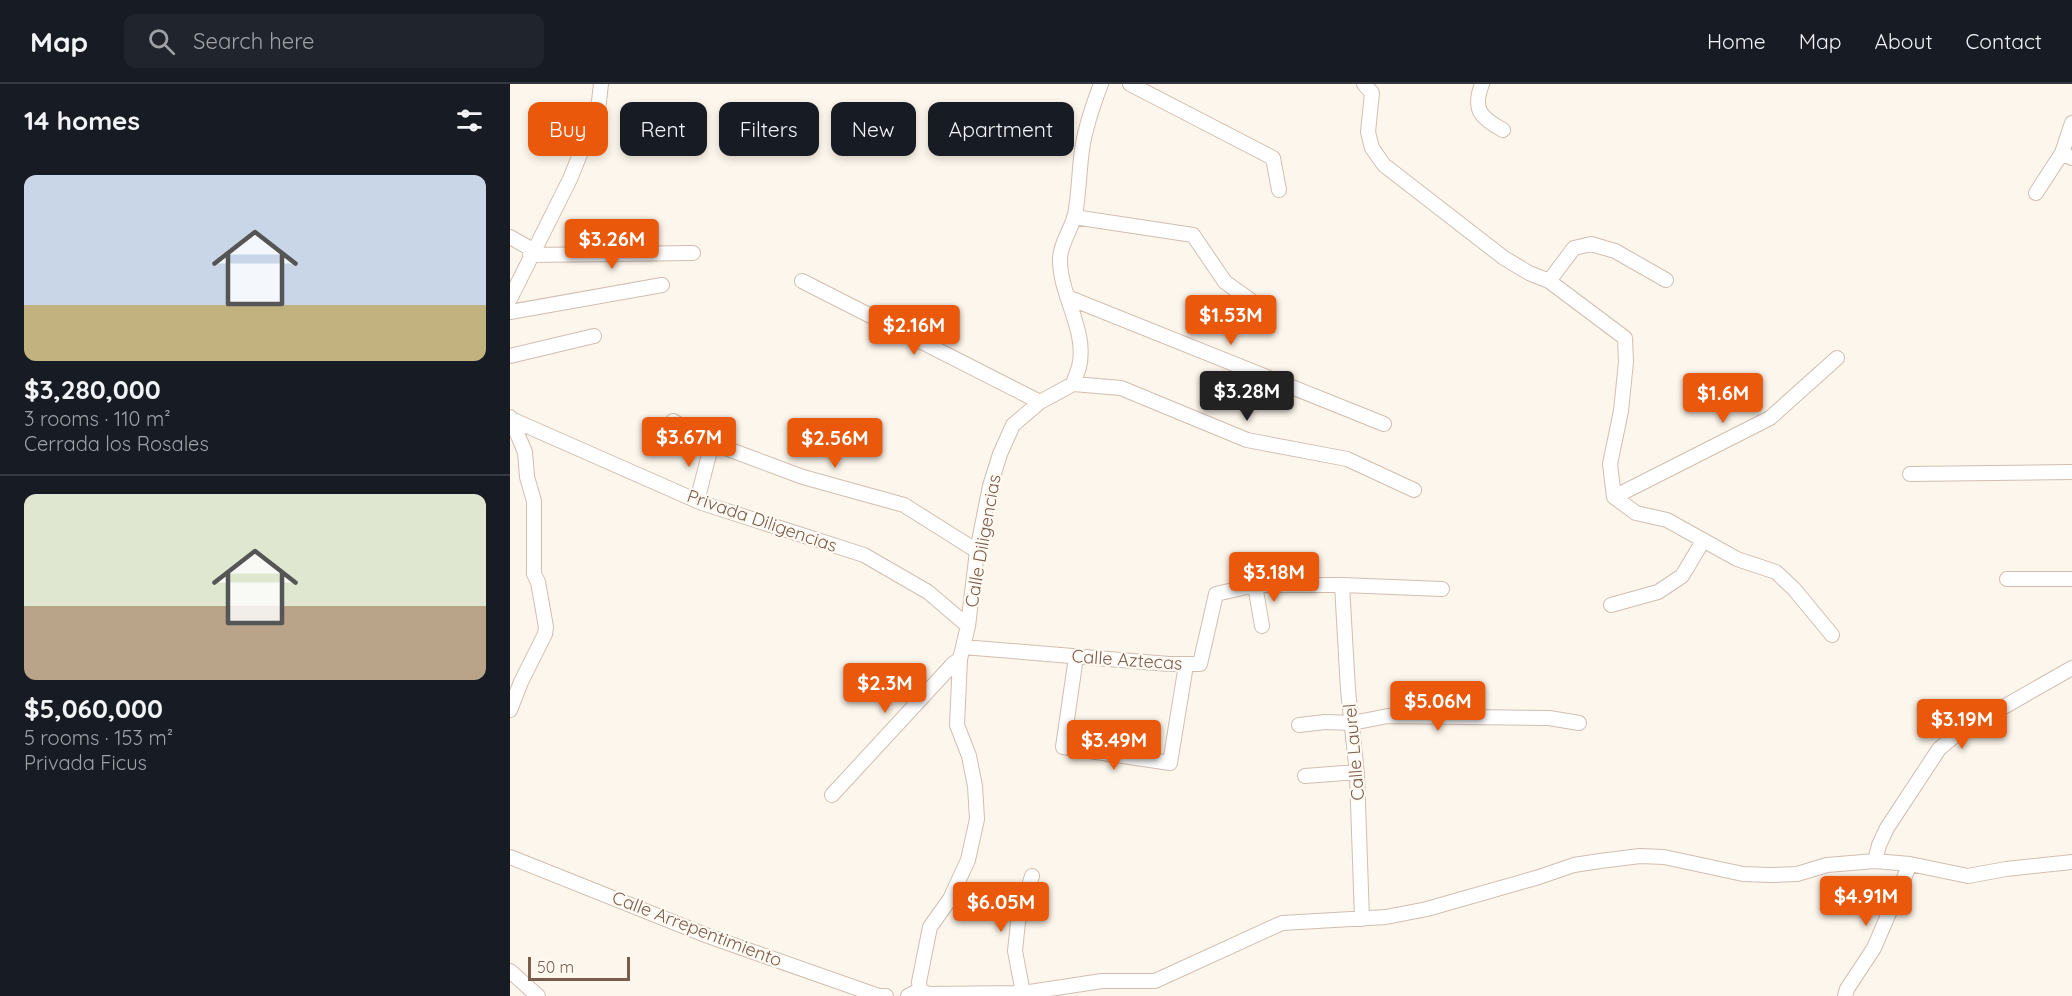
<!DOCTYPE html>
<html lang="en">
<head>
<meta charset="utf-8">
<style>
	body { margin:0; font-family:Quicksand,sans-serif; background:#20242c; color:#f1f3f6; height:100vh; display:flex; flex-direction:column; font-size:22px; white-space:nowrap }
	* { box-sizing:border-box; margin:0 }
	p { font-size:20px; color:#9ea1a6 }
	.icon { flex:none; width:33px; height:33px; fill:none; stroke:currentColor; stroke-width:2; stroke-linecap:round; stroke-linejoin:round }
	.map { position:relative; flex:1; overflow:hidden }
	.side { display:flex; flex-direction:column; background:#171b24; width:510px }
	.side>* { flex:none }
	.banner { position:absolute; left:18px; top:18px; width:570px; height:54px; display:flex; gap:12px }
	.scale { position:absolute; left:18px; bottom:15px; width:102px; box-sizing:border-box; padding-left:6px; border:3px solid #7a5c4d; border-top:0; font-size:16px; line-height:21px; white-space:nowrap; color:#7a5c4d; -webkit-text-stroke:4px #fffaf3; paint-order:stroke }
	.price { position:absolute; translate:-50% -51px; padding:0 14px; border-radius:6px; background:#ea580c; color:#fff; font-size:20px; line-height:39px; filter:drop-shadow(0 2px 3px #0008) }
	.price::after { content:''; position:absolute; left:50%; top:36px; width:18px; height:14px; margin-left:-9px; background:inherit; clip-path:polygon(0 0,100% 0,50% 100%) }
	.price.current { background:#222; color:#fff }
	ul { padding:0; list-style:none }
	li { display:grid; align-content:center; gap:12px; height:318px; padding:0 24px }
	li+li { border-top:2px solid #363941 }
	li span { display:grid; place-items:center; height:186px; border-radius:12px; color:#555 }
	li>.icon { margin-inline-start:auto }
	span .icon { width:108px; height:108px; fill:#fffc; stroke-width:1 }
	li b { font-size:26px }
	h2 { display:flex; justify-content:space-between; align-items:center; height:72px; padding:0 24px; font-size:26px }
	.pill { padding:0 21px; border-radius:12px; background:#171b24; box-shadow:0 3px 9px #0003; font-size:21px; line-height:54px }
	.pill.current { background:#ea580c; color:#fff }
	header { display:flex; align-items:center; gap:36px; box-sizing:border-box; height:84px; padding:0 30px; background:#171b24; border-bottom:2px solid #363941 }
	header strong { font-size:28px }
	nav { display:flex; gap:33px; margin-inline-start:auto; font-size:21px }
	.search { width:420px; height:54px; background:#20242c; display:flex; align-items:center; gap:15px; box-sizing:border-box; padding:0 21px; border-radius:12px; color:#9ea1a6; font-size:22px }
	main { display:flex; flex:1; min-height:0 }
	.map>svg:first-child { display:block }
	.lines { fill:none; stroke-linecap:round; stroke-linejoin:round }
	.street-casing { stroke:#d1beb0; stroke-width:16 }
	.street { stroke:#fff; stroke-width:14 }
	.labels { text-anchor:middle; stroke-width:4.5; stroke-linejoin:round; paint-order:stroke }
	.street-label { font-size:18px; fill:#7a5c4d; stroke:#fffaf3 }
</style>
</head>
<body>
<header>
<strong>Map</strong>
<div class="search"><svg class="icon" aria-label="search" viewBox="0 0 24 24"><circle cx="10" cy="10" r="6"/><path d="M15 15l6 6"/></svg>Search here</div>
<nav><a>Home</a><a>Map</a><a>About</a><a>Contact</a></nav>
</header>
<main>
<section class="side">
<h2>14 homes<svg class="icon" aria-label="filters" viewBox="0 0 24 24"><path d="M4 7h16M4 17h16"/><circle cx="9" cy="7" r="2"/><circle cx="15" cy="17" r="2"/></svg></h2>
<ul>
<li><span style="background:linear-gradient(#c9d6e8 70%,#c2b280 0)"><svg class="icon" aria-label="home" viewBox="0 0 24 24"><path d="M3 11l9-7 9 7M6 9v11h12V9"/></svg></span><div><b>$3,280,000</b><p>3 rooms · 110 m²</p><p>Cerrada los Rosales</p></div></li>
<li><span style="background:linear-gradient(#dfe7d0 60%,#b9a48a 0)"><svg class="icon" aria-label="home" viewBox="0 0 24 24"><path d="M3 11l9-7 9 7M6 9v11h12V9"/></svg></span><div><b>$5,060,000</b><p>5 rooms · 153 m²</p><p>Privada Ficus</p></div></li>
</ul>
</section>
<div class="map">
<svg width="1562" height="912" viewBox="0 0 1562 912">
	<rect width="100%" height="100%" fill="#fdf6ec"/>
	<g class="lines">
		<defs>
			<path id="street" d="M620 0 763 74 769 106
				M854 0 862 9 858 48 862 64 874 81 994 174 1019 189 1039 197 1115 254 1116 278 1111 327 1100 380 1104 413 1126 429 1157 436 1227 475 1266 488 1284 505 1322 551
				M972 0C962 26 971 34 993 46
				M1552 69 1562 39
				M1526 109 1552 69 1562 74
				M564 133 683 151 715 198 751 224
				M0 153 23 166
				M20 171 183 169
				M292 197 530 318
				M1039 197 1064 164 1081 160 1105 167 1156 196
				M557 213 874 340
				M0 215 60 95 88 26 91 0
				M0 228 152 201
				M0 272 84 252
				M563 300 611 304 737 356 837 375 904 406
				M1 335 192 419 354 471 418 508 458 542
				M163 337 202 359 293 393 394 421 467 467
				M1400 390 1562 388
				M1104 413 1260 334 1327 274
				M187 417 202 359
				M1497 495H1562
				M745 501 752 542
				M832 501 838 606 847 690 852 835
				M1101 521 1148 508 1172 492 1193 457
				M453 563 659 580H690L706 510 745 501H832L932 505
				M566 573 553 663 660 679 676 581
				M0 626 11 598 35 550 36 543 28 498 24 490V417L17 393 15 368 0 333
				M789 641 815 638 842 639 878 632 1039 634 1069 639
				M795 692 847 688
				M322 711 443 580 450 575
				M0 773 198 852 369 912H376
				M1365 777 1369 761 1377 744 1429 665 1448 649 1562 584
				M0 887 28 912
				M410 906 409 898 420 843 440 815 458 776 467 735 465 702 459 672 447 641 450 575 458 542 467 467 480 402 490 370 503 341 530 318 563 300C565 294 567 289 569 283 578 246 549 211 550 174 551 158 561 146 565 131 569 110 569 87 572 66 575 43 583 21 591 0
				M513 909 505 867 508 838 522 792
				M398 912 410 906 418 910 513 909 592 897H645L772 839 876 833 917 825 1029 793 1064 781 1090 777 1130 772 1154 773 1233 790 1261 791 1287 790 1317 781 1365 777 1400 780 1458 792 1496 785 1562 778
				M1335 912 1337 905 1364 864 1400 780"/>
		</defs>
		<use href="#street" class="street-casing"/>
		<use href="#street" class="street"/>
	</g>
	<g class="labels">
		<g class="street-label">
			<text transform="translate(252 437) rotate(19)" y="6">Privada Diligencias</text>
			<text transform="translate(473 457) rotate(-80)" y="6">Calle Diligencias</text>
			<text transform="translate(617 576) rotate(4)" y="6">Calle Aztecas</text>
			<text transform="translate(844 668) rotate(-95)" y="6">Calle Laurel</text>
			<text transform="translate(187 845) rotate(21)" y="6">Calle Arrepentimiento</text>
		</g>
	</g>
</svg>
<div class="scale">50 m</div>
<b class="price" style="left:102px;top:186px">$3.26M</b>
<b class="price" style="left:721px;top:262px">$1.53M</b>
<b class="price" style="left:404px;top:272px">$2.16M</b>
<b class="price current" style="left:737px;top:338px">$3.28M</b>
<b class="price" style="left:1213px;top:340px">$1.6M</b>
<b class="price" style="left:179px;top:384px">$3.67M</b>
<b class="price" style="left:325px;top:385px">$2.56M</b>
<b class="price" style="left:764px;top:519px">$3.18M</b>
<b class="price" style="left:375px;top:630px">$2.3M</b>
<b class="price" style="left:928px;top:648px">$5.06M</b>
<b class="price" style="left:1452px;top:666px">$3.19M</b>
<b class="price" style="left:604px;top:687px">$3.49M</b>
<b class="price" style="left:1356px;top:843px">$4.91M</b>
<b class="price" style="left:491px;top:849px">$6.05M</b>
<div class="banner">
<a class="pill current">Buy</a>
<a class="pill">Rent</a>
<a class="pill">Filters</a>
<a class="pill">New</a>
<a class="pill">Apartment</a>
</div>
</div>
</main>
</body>
</html>
